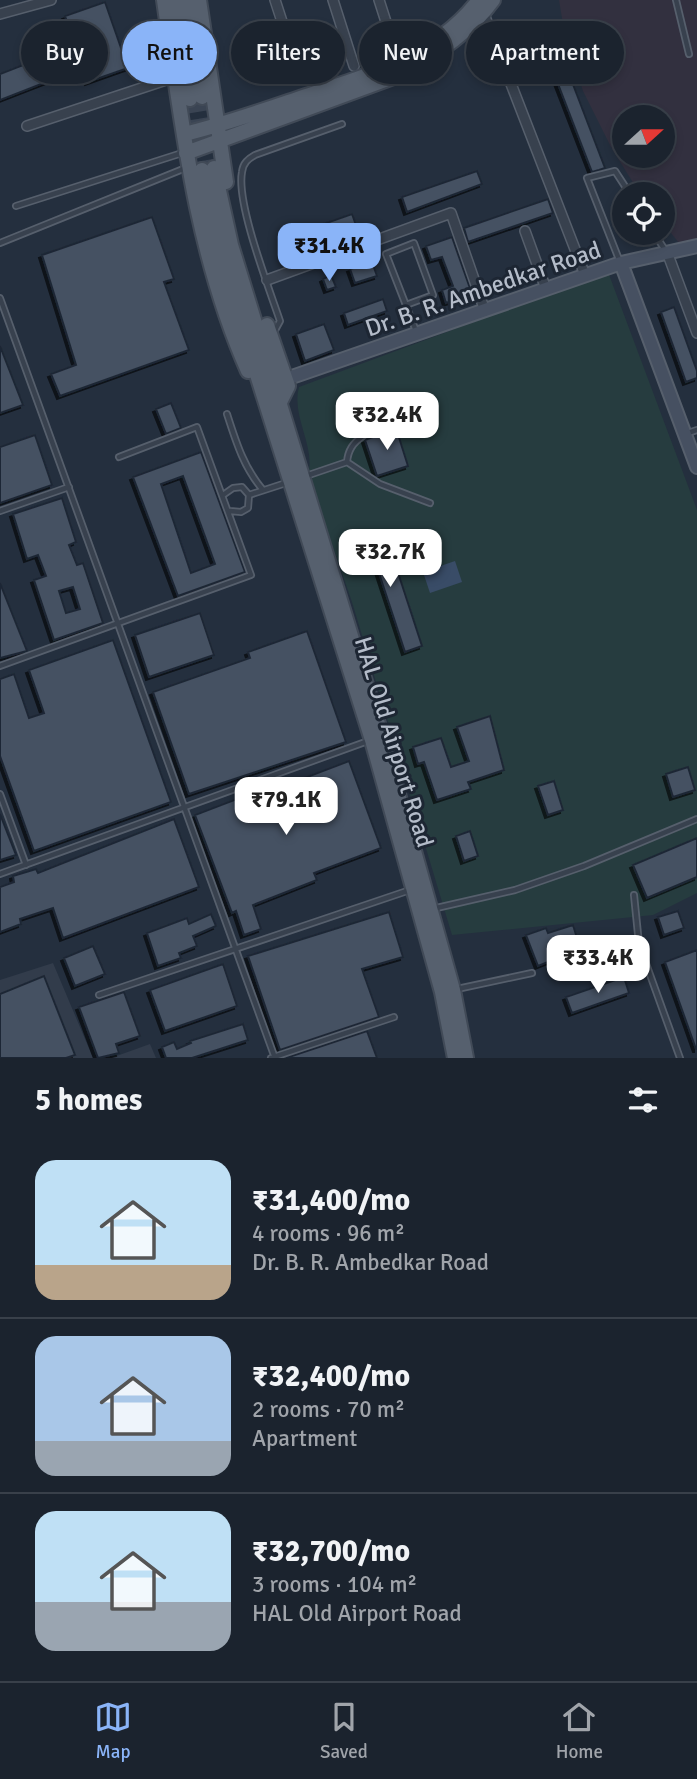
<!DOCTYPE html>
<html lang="en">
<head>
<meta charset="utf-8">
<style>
	body { margin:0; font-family:Signika,sans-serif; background:#242b36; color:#f1f3f6; height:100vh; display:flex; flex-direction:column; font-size:26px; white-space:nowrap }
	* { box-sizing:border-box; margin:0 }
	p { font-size:23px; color:#a0a4aa }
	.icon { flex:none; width:38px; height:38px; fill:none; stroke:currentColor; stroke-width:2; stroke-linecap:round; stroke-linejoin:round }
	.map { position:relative; height:1058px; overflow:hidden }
	.details { display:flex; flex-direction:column; background:#1b232e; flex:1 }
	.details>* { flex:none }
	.guide { position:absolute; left:21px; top:21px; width:656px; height:63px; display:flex; gap:14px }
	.needle { width:46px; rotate:69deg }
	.controls { position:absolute; left:612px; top:105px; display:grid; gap:14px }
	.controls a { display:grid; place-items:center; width:63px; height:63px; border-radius:50%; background:#1b232e; box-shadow:0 4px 10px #0003,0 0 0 2px #39404a; font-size:35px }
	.price { position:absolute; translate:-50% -60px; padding:0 16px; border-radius:14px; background:#fff; color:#222; font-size:23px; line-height:46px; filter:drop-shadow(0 2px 4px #0008) }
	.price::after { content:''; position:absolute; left:50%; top:42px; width:21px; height:16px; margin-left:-10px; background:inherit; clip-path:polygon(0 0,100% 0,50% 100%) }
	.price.on { background:#8ab4f8; color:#111 }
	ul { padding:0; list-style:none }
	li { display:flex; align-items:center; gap:21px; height:175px; padding:0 35px }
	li+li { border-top:2px solid #39404a }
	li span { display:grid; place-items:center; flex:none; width:196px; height:140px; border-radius:21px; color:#555 }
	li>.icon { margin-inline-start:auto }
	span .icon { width:84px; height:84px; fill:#fffc; stroke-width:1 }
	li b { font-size:30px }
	h2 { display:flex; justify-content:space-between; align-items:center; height:84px; padding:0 35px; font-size:30px }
	.tag { padding:0 24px; border-radius:32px; background:#1b232e; box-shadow:0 4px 10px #0003,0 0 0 2px #39404a; font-size:24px; line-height:63px }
	.tag.on { background:#8ab4f8; color:#111 }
	.dock { display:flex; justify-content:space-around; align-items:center; height:98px; border-top:2px solid #39404a; background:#1b232e; font-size:19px; color:#a0a4aa }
	.dock a { display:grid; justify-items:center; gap:4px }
	.dock .on { color:#8ab4f8 }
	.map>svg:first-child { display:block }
	.medical { fill:#32303f; fill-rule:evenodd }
	.airport { fill:#323c4b }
	.green { fill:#263c3f }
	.water { fill:#394c67 }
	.building { fill:#455162; stroke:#1f2835; stroke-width:2; fill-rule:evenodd; filter:url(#shadow) }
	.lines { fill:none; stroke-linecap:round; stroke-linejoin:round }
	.primary-tunnel { stroke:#3a4453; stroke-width:14; stroke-dasharray:14 7; stroke-linecap:butt }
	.lane-casing { stroke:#565f6c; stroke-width:8 }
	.street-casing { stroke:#565f6c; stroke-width:12 }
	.secondary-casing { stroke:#565f6c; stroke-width:16 }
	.primary-casing { stroke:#414a57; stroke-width:18 }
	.lane { stroke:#38414e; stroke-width:4.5 }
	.street { stroke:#38414e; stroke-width:9 }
	.secondary { stroke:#465061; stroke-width:12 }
	.primary { stroke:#56606e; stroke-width:14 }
	.labels { text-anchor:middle; stroke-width:6; stroke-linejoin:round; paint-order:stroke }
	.street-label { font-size:24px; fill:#b4bcc9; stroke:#1d2633 }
</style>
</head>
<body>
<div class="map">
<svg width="697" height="1058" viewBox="0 0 697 1058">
	<defs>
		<filter id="shadow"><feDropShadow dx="-3" dy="3" stdDeviation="0" flood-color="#0009"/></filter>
	</defs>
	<rect width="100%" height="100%" fill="#242f3e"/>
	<path class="medical" d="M559 0H697V240L679 243 663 223V194H640L611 147 583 91 565 36ZM625 117H663V156H625Z"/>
	<path class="airport" d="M53 963 93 1058H0V980Z
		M150 1044 156 1058H111Z"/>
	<path class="green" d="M608 272 697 510V893L653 915 452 935 352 602 308 475C316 446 291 417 299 387Z"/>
	<path class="water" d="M455 561 462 582 430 593 423 572Z"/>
	<path class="building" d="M105 2 128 68 88 82 65 16Z
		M551 27 605 168 599 170 592 172 538 32Z
		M327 38 339 73 319 79 307 44Z
		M46 56 54 79 0 100V74Z
		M477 171 482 184 407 212 402 197Z
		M548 199 553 213 468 242 464 228Z
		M352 214 357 228 317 242 312 228Z
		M152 217 174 279 164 282 189 350 60 396 51 374 76 365 42 255Z
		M452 237 472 294 446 303 442 290 453 286 442 257 431 260 426 246Z
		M372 262 377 276 355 283 350 269Z
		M331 275 336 287 327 290 323 279Z
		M383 299 387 311 348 325 344 313Z
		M674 307 697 371V378L686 382 661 312Z
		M324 324 334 350 305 361 296 334Z
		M0 346 23 405 0 413Z
		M171 403 181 428 166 434 156 409Z
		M396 428 408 466 377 476 365 440Z
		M35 435 52 485 0 503V447Z
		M201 452 245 572 178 596 133 477ZM183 476 215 564 191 573 161 484Z
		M62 498 76 542 69 545 77 565 83 563 103 623 54 640 34 580 46 576 38 555 27 559 13 514ZM73 587 80 609 66 613 59 591Z
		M423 531 428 546 413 551 408 536Z
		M387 539 422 646 405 652 375 561 352 569 346 552Z
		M0 583 27 651 0 658Z
		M200 613 214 655 149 677 135 635Z
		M307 631 346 742 189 794 153 692 250 658 248 652Z
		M113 640 171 802 34 851 0 756V679L14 674 29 718 44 713 29 670Z
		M490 716 504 770 468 782 471 789 437 800 424 762 418 764 413 747 441 738 451 767 469 761 457 727Z
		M349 761 381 848 314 873 317 880 253 905 261 929 244 935 236 911 232 913 195 815 279 783 281 787Z
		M688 767 695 790 673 797 666 774Z
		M554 781 563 810 548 815 538 786Z
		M0 814 16 855 0 860Z
		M174 819 199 887 63 938 53 908 20 919 21 924 0 932V887L14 882 13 876 36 869 38 873Z
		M470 831 478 856 464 861 456 836Z
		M697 838V877L647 898 633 865Z
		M678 911 684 928 664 935 658 917Z
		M389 912 403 957 362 969 379 1017 280 1050 248 956Z
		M211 914 216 926 193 936 197 946 179 953 181 958 158 966 147 933 187 918 189 924Z
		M573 925 580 948 556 955 558 958 538 966 526 935 546 928 548 933Z
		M93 946 105 974 75 986 64 958Z
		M697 950V1049H696L665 962Z
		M223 964 237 1006 165 1031 150 990Z
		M44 976 75 1055 66 1058H0V994Z
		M624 977 629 993 572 1013 566 997Z
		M124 992 140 1036 116 1044 119 1053 98 1058 79 1007Z
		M243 1024 248 1040 192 1058H166L162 1047 174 1042 177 1049 191 1043 190 1041Z
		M367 1031 377 1058H286Z"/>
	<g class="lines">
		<path class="primary-tunnel" d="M202 97 214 168
			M190 99 202 170"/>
		<defs>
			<path id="lane" d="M676 0 689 54
				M16 206 182 153
				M654 233 665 250
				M0 243 188 167
				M620 262 587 178 615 171 630 194
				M0 298 275 1058
				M406 305 433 295 414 243 386 254 416 331
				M274 332 280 321C269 288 236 203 242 172 243 163 248 159 255 155L342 124
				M227 414C236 442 244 468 263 490
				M685 434 697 430
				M347 462C348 450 353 443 363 436
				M303 477 347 462 380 484 430 503
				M223 495 233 488 242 487 249 495 289 482
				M0 511 69 487
				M230 511 241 512 248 508 249 495
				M0 666 251 575 197 427 119 457
				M0 794 26 865
				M0 874 368 741
				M634 895 639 944 680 1058
				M432 909 515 890 584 866 697 819
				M457 989 532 973
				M99 995 410 890
				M271 1058 394 1017"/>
			<path id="street" d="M275 0 289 43
				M333 0 354 66
				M379 0 395 50
				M482 9 585 275
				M0 14 51 0
				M27 126 175 77
				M525 231 546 289
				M667 252 697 333
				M267 280 451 213 485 311"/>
			<path id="secondary" d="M621 263 697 467
				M286 379 621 263 697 246"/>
			<path id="primary" d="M164 0C182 125 196 254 248 371
				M175 0 190 99
				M188 0 202 97
				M199 0 226 182
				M184 134C222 125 259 112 297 99 363 77 435 58 479 0
				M186 153 396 76C432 58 469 33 493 0
				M214 168 231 245 382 737 453 990 466 1058
				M202 170 231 292 372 740 442 992 455 1058
				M267 325 288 386 280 402"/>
		</defs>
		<use href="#lane" class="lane-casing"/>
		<use href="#street" class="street-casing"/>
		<use href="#secondary" class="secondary-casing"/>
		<use href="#primary" class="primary-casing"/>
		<use href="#lane" class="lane"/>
		<use href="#street" class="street"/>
		<use href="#secondary" class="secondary"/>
		<use href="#primary" class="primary"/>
	</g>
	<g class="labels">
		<g class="street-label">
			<text transform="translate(483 289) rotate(-19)" y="8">Dr. B. R. Ambedkar Road</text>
			<text transform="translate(394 742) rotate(73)" y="8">HAL Old Airport Road</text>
		</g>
	</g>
</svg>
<div class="controls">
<a><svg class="needle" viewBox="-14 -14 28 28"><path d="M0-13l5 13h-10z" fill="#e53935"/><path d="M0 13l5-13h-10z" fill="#a0a4aa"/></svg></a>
<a><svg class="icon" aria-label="locate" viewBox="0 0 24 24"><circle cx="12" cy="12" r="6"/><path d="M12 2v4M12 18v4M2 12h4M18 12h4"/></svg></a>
</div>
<b class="price on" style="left:329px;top:283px">₹31.4K</b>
<b class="price" style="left:387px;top:452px">₹32.4K</b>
<b class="price" style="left:390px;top:589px">₹32.7K</b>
<b class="price" style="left:286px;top:837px">₹79.1K</b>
<b class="price" style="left:598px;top:995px">₹33.4K</b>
<div class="guide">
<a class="tag">Buy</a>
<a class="tag on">Rent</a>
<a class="tag">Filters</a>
<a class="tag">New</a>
<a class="tag">Apartment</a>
</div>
</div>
<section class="details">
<h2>5 homes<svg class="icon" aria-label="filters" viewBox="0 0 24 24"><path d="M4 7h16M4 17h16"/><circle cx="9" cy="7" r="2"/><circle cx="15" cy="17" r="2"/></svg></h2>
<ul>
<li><span style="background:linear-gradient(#bfe0f5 75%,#b9a48a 0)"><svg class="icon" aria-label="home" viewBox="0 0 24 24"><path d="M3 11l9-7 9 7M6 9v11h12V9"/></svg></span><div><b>₹31,400/mo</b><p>4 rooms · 96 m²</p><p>Dr. B. R. Ambedkar Road</p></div></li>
<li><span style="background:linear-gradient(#a9c7e8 75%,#9aa5b1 0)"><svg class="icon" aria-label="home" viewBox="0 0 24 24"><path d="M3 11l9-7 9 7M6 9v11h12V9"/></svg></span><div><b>₹32,400/mo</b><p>2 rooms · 70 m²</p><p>Apartment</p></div></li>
<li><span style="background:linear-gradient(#bfe0f5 65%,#9aa5b1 0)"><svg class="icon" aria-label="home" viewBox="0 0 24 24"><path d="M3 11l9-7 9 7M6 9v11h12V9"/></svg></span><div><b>₹32,700/mo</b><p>3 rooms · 104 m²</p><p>HAL Old Airport Road</p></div></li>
</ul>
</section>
<nav class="dock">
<a class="on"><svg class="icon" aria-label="map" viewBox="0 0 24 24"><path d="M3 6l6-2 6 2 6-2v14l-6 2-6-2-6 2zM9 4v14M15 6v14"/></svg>Map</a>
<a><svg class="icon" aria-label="saved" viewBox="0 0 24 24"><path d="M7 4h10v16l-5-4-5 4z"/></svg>Saved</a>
<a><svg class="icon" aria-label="home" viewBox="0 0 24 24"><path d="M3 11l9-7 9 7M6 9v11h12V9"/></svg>Home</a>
</nav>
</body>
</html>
